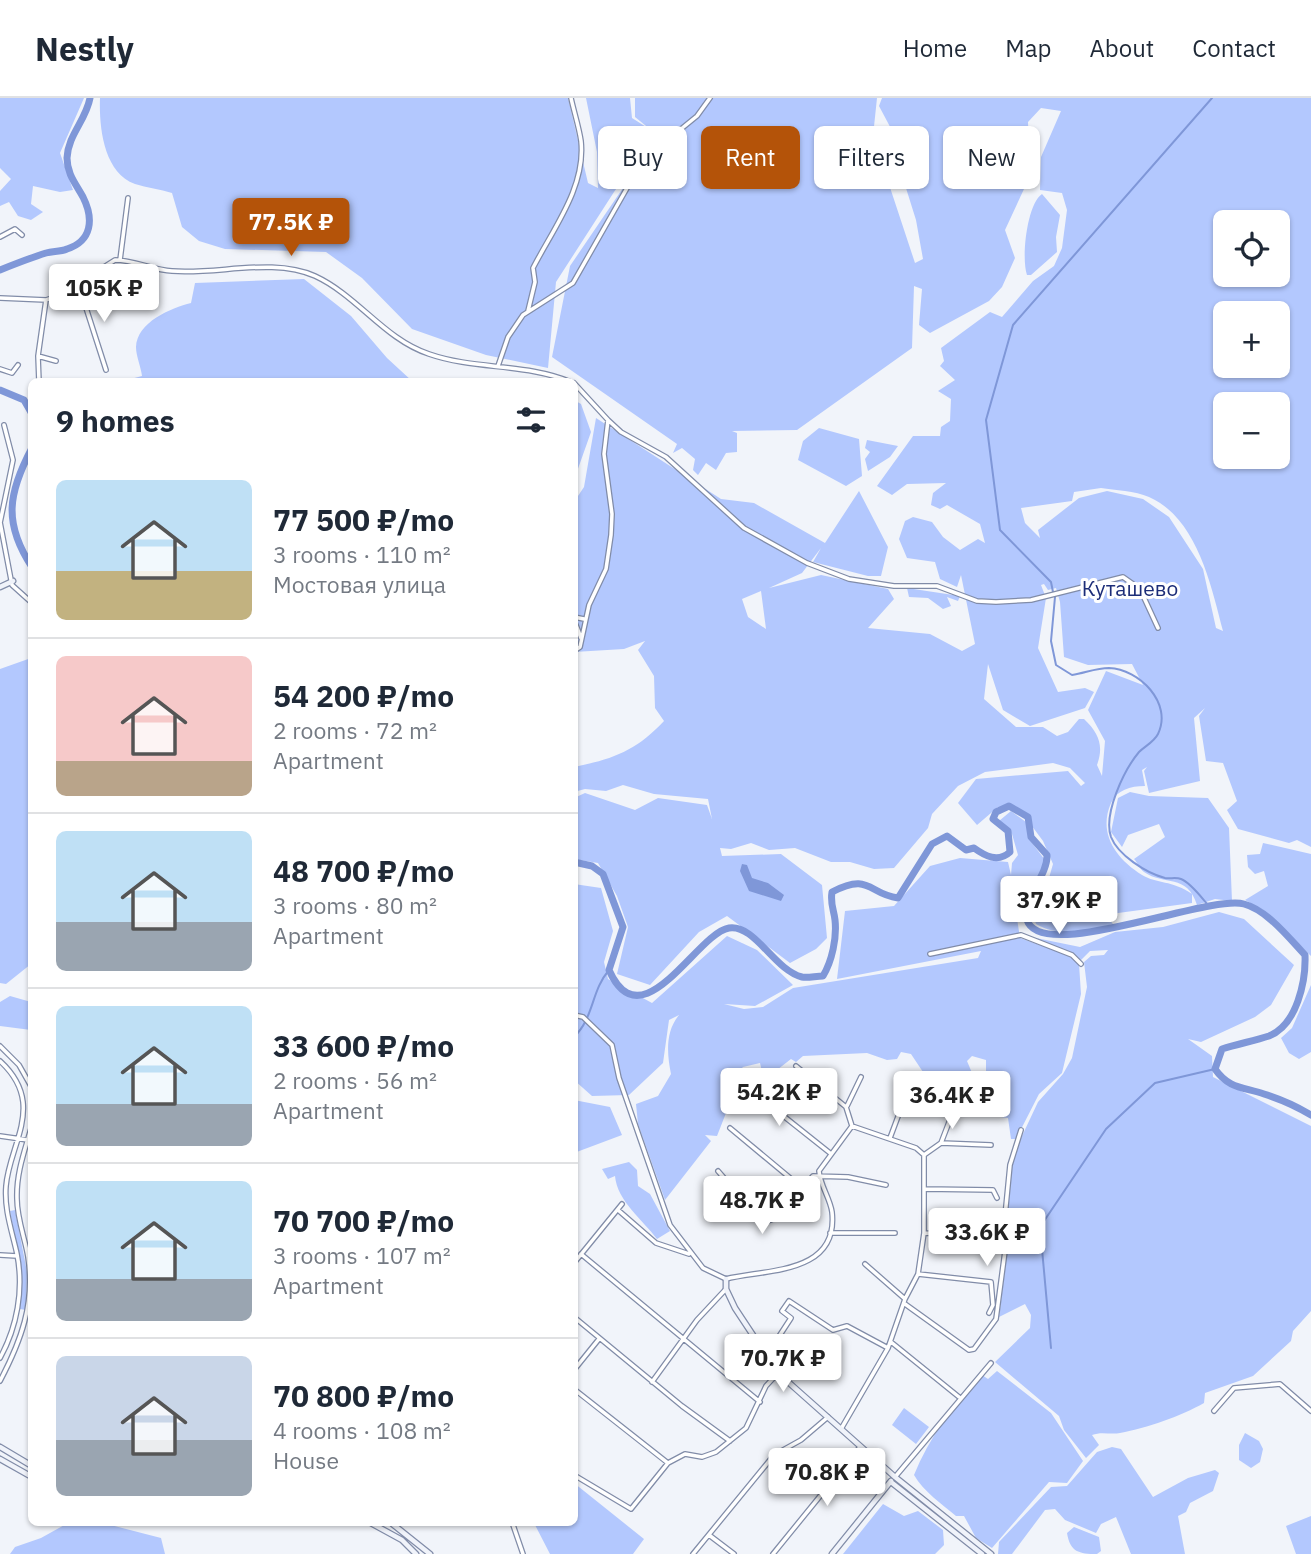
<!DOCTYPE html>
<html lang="en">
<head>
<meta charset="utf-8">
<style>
	body { margin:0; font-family:"IBM Plex Sans",sans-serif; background:#f2f2f3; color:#1f2937; height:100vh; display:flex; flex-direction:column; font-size:26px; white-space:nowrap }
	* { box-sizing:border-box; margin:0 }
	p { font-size:23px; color:#747a83 }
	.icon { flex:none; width:38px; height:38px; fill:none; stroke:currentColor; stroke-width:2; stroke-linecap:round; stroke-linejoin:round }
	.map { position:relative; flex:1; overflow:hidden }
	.details { position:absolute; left:28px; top:280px; width:550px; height:1148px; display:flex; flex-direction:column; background:#fff; border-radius:10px; box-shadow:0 2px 5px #0004 }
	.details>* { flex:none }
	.banner { position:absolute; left:598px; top:28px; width:607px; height:63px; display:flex; gap:14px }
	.controls { position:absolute; left:1213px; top:112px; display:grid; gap:14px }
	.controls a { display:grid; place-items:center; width:77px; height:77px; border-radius:10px; background:#fff; box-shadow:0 2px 5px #0004; font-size:35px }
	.price { position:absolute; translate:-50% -60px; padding:0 16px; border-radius:7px; background:#fff; color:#222; font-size:23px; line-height:46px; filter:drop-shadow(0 2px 4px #0008) }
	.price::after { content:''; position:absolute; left:50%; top:42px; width:21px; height:16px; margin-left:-10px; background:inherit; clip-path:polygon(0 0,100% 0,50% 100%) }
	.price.selected { background:#b45309; color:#fff }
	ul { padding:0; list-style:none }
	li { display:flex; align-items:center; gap:21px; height:175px; padding:0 28px }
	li+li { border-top:2px solid #e0e1e3 }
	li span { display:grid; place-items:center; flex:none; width:196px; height:140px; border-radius:10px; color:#555 }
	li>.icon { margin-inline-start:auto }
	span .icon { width:84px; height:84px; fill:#fffc; stroke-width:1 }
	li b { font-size:30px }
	h2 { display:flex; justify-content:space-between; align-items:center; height:84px; padding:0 28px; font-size:30px }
	.pill { padding:0 24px; border-radius:10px; background:#fff; box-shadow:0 2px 5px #0004; font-size:24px; line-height:63px }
	.pill.selected { background:#b45309; color:#fff }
	header { display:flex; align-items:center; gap:42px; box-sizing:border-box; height:98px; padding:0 35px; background:#fff; border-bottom:2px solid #e0e1e3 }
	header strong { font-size:33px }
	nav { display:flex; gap:38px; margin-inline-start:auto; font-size:24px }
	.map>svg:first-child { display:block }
	.green { fill:#b3c8fe; fill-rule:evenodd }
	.water { fill:#7f97d8 }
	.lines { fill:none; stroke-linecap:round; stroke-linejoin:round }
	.stream { stroke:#7f97d8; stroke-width:2 }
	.river { stroke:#7f97d8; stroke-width:7 }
	.street-casing { stroke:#818ca8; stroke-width:6 }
	.secondary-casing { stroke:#818ca8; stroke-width:7 }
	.street { stroke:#fff; stroke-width:3.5 }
	.secondary { stroke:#f0f3fa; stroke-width:4.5 }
	.labels { text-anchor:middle; stroke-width:6; stroke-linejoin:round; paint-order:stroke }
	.park-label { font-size:21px; fill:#1c2d78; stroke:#fff }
</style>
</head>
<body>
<header>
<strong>Nestly</strong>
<nav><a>Home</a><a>Map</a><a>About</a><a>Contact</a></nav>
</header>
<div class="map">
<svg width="1311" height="1456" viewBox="0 0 1311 1456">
	<rect width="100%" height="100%" fill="#f1f4fa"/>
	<path class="green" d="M0 0H84L60 55 73 92 60 94 33 88 31 106 43 114 31 122 18 118 9 104 0 108V93L11 81 0 70Z
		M100 0H568L588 85 598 90 597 54 586 0H630L632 20 651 32 635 19V0H877L873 38 915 165 923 161 916 122 900 71 896 40 879 8 882 0H1311V749L1297 742 1289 745 1238 731 1227 712 1237 703 1223 665 1206 663 1199 618 1205 610 1194 620 1200 683 1149 695 1144 673 1147 669 1142 672 1145 688C1130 688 1117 692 1111 705 1098 735 1115 760 1142 777 1157 786 1172 782 1192 796V805L1096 818 1107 819 1113 826C1087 833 1060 840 1036 826L1032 812 1043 801 1053 766 1043 743 1020 712 998 709 977 727 958 705 976 681 1068 673 1081 688 1085 685 1070 670 1053 665 985 674 958 688 932 716 928 730 894 770 874 771 850 764H831L795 750 769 752 751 745 731 751 720 750 722 758 781 756 822 787 827 840 816 851 790 865 727 818 699 834 650 887 617 876 628 829 617 798 598 765 574 761V700L585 695 635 712 658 700 707 707 712 721 708 701 654 696 623 687 606 693 585 691 574 694V669C613 661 636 653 664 623L655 610 654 578 638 552 645 543 624 551 574 554V404L584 389 596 320 721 401 754 405 825 445 859 393 888 449 881 478H868L813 464 821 450 802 475 769 490 821 477 888 491 894 501 868 530 930 536 962 553 975 546 961 477 957 489 940 481 935 464 907 460 899 441 905 423 913 419 932 424 943 439 960 452 978 441 985 445 980 426 947 407 940 411 931 407 933 395 946 385 907 386 892 397 877 388 913 338H940L941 329 950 323 951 301 938 293 955 282 940 268 944 263 941 250 990 214 1002 219 1033 183 1054 168 1062 150 1067 112 1062 95 1040 92 1041 59 1061 13 1041 10 1028 24 1030 78 1005 132 1015 160 1002 189 989 203 930 235 919 227 922 191 914 188 912 250 797 332 732 333 737 335V354L726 355 716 372 706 365 698 377 693 372 695 361 682 350 673 355 677 346 552 259 570 168 659 37 657 34 614 94 556 184 548 270 486 257 412 231 362 180 326 154 225 151 199 143 182 129 172 95C160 91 147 90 135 86 103 74 99 28 100 0ZM1225 124H1278V177H1225ZM1225 215H1278V268H1225ZM1225 306H1278V359H1225ZM1101 390C1115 392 1135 393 1149 399 1197 420 1211 487 1223 533L1216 530 1203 471 1169 419 1143 401 1107 393 1079 400 1038 432 1040 440 1025 425 1021 410 1072 403 1074 394ZM1044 486 1048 492 1056 490 1060 504 1064 559 1088 567 1132 566 1143 587 1106 573 1088 612 1105 643 1102 678 1097 667C1104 648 1099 635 1084 621H1079L1068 634 1057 638 1043 629H1016L984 601 988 566 1003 612 1030 628 1085 610 1094 594 1085 590 1058 594 1038 550 1046 500 1041 487ZM761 493 766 531 748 519 742 501Z
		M1042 96 1060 117 1056 139 1057 154 1031 177H1027C1021 160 1027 106 1042 96Z
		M304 181 351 218 387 260 412 283H123L142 278C141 269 136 258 136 249 137 224 171 210 191 205L195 185Z
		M574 302 581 306 591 334 574 382Z
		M819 330 859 341 862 378 846 388 798 362 803 343Z
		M867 342 898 348 890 359 868 373 865 361 870 354 865 350Z
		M907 490 960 498 958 503 947 499 951 508 943 511 928 500 909 499Z
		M31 560V866L6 886 0 885V571Z
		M1130 694 1149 698 1208 700 1229 730 1232 803 1215 801 1197 807C1187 775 1164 788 1144 774 1140 771 1137 764 1134 761L1165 739 1159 726 1128 737 1122 749 1111 734 1118 700Z
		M1011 713 1026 724 1029 741 1045 762 1038 783 1021 812 1014 801 1020 840 1070 858 1079 866 1081 896 1062 975 1039 996 1016 1041H1011L1008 1020 1001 1019 977 989V981L986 973V962L972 958 967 963 975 982 971 988 954 980 923 974 911 956 901 954 897 961 887 962 867 955 803 958 796 964 791 961 764 982 760 965 743 969 735 977 736 986 723 1008 726 1015 717 1038 705 1037 711 1043 665 1102 638 1026 636 1006 658 998 671 976C667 956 665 934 679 917L669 922 663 965 629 997 592 998 574 982V786L601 790 613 833 604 864 608 881 652 905 727 838 757 852 793 887 755 908 724 906 744 911 763 909 793 890 978 860 981 853 837 881 845 813 894 808 930 768 960 760 1008 764 1011 777 1012 765 1018 757 1012 736 999 723Z
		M1263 745 1311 756V858L1263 812 1245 802 1268 788 1264 773 1255 776 1248 769 1247 757 1260 756Z
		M1219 814 1244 821 1294 867 1271 907 1255 919 1201 944 1188 941 1212 958 1213 979 1311 1028V1213L1293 1233 1291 1243 1253 1278 1205 1295 1204 1305C1181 1318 1147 1330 1120 1335 1110 1337 1102 1333 1092 1337L1099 1347 1086 1360 1064 1332 1059 1318 995 1264 1030 1230 1031 1217 1025 1206 999 1219 1009 1139 1007 1108 1013 1057 1038 1004 1063 976 1072 960 1087 889 1084 864 1091 858 1104 857 1108 852 1090 853 1081 862 1036 840 1080 849 1115 834 1163 829Z
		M1311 887V954L1299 961 1289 955 1281 940 1292 930Z
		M10 898 31 904V932L0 928V904Z
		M574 1002 610 1009 622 1037 574 1055Z
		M629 1064 637 1072 638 1088 650 1096 670 1133 657 1141C643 1122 617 1103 615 1078L608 1081 602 1071Z
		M15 1112 27 1174 26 1212 20 1211 21 1174 10 1113Z
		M997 1273 1051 1315 1083 1363 1067 1385 1049 1384 992 1450 976 1440 964 1418H956C942 1406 924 1394 914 1377 929 1340 953 1307 982 1277L988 1281Z
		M904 1310 929 1329 916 1346 892 1327Z
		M1245 1335 1259 1343 1263 1351 1260 1364 1251 1370 1239 1362V1347Z
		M1112 1349 1121 1351 1153 1399 1188 1380 1215 1372 1219 1375 1213 1393 1190 1405 1186 1414 1178 1418 1185 1456H1131L1116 1419 1101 1426 1096 1435 1065 1422 1055 1411 1045 1412 1012 1456H998L999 1444 1051 1389 1067 1388 1097 1354Z
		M574 1385 644 1441 633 1456H550L534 1425 574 1424Z
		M883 1406 904 1418 918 1413 943 1432 944 1447 935 1456H843Z
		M1311 1418V1456H1296L1286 1428Z
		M99 1424 161 1440 165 1456H10L15 1449 41 1440 68 1425Z
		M1074 1429 1099 1439 1101 1453 1097 1456C1079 1456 1070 1454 1067 1435Z"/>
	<path class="water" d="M742 766 747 767 752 780 768 785 784 797 781 803 749 793 740 773Z"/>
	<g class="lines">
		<path class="stream" d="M1053 494 1051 484 1000 432 986 322 1013 227 1212 0
			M1055 499 1051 543 1056 567 1072 577C1085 575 1096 570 1109 570 1139 571 1173 605 1158 636 1154 644 1145 648 1139 654 1124 672 1103 716 1111 739 1118 757 1146 775 1165 780 1170 781 1176 779 1181 781 1191 785 1201 799 1208 807
			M574 939C594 920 591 893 609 872
			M1051 1250 1040 1129 1106 1031 1155 985 1215 971"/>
		<path class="river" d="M0 172C15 166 30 160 46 155 53 153 60 154 67 151 92 143 94 121 83 99 76 86 67 76 67 60 68 37 86 22 90 0
			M0 292 24 302 32 316
			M32 350C8 395 3 425 32 469
			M574 764 592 768 603 776 623 829 609 872C642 946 697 835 729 830 755 826 774 872 802 879 808 880 816 878 823 878 832 863 837 840 835 822 834 812 830 806 832 794 870 774 868 796 898 800L932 746 947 738 966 752 974 750C985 758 998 765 1010 754L1008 733 993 721 996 714 1009 708 1028 719 1031 739 1047 757C1048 779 1020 802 1027 822 1041 866 1208 796 1244 806 1267 812 1289 840 1305 857 1306 883 1297 927 1269 938 1254 943 1237 946 1222 951L1215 971C1229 991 1243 989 1264 996 1280 1001 1296 1008 1311 1017"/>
		<defs>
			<path id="street" d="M0 139 15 131 22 137
				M120 162 128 100
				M79 188 106 272
				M0 200 46 202 58 198 115 162C134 162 153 172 172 173 217 177 273 159 315 178 358 198 384 241 429 256 475 272 526 265 571 284
				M528 213 535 184 533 170C553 131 586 89 581 43 579 29 574 14 571 0
				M38 258 56 263
				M498 268 508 239 523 217 573 185 643 62 697 18 710 0
				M0 271 12 275 18 267
				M39 284 38 258 46 202
				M574 285 608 322 604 356 612 416 611 437 606 471 589 507 580 549 574 553
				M608 322 621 334 666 359 744 430 807 465 849 481 894 488H937L977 503 996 504 1031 502 1123 479 1140 491 1158 530
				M0 424 12 487 32 505
				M0 425 13 362 4 327
				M32 432V450
				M574 519 584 521
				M574 522 581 540
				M930 856 1021 837 1072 857 1081 866
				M574 917 583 919 612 947 619 980 670 1127 703 1170 726 1181C765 1171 839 1177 832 1114 830 1100 820 1087 819 1073L852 1028 916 1050 924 1057V1135L918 1176 905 1201 888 1250 841 1331
				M0 948 19 967 32 990
				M0 963C12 974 21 987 23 1004 26 1032 8 1060 6 1088 4 1112 12 1133 17 1156 24 1192 17 1229 0 1260
				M796 968 846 1009 852 1028
				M742 985 830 1055
				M847 1008 861 979
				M730 1030 801 1089
				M0 1038 28 1042
				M890 1040 912 981
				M941 1045 961 993
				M924 1057 941 1045 991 1047
				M718 1073 763 1125 773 1121 813 1078 848 1079 886 1087
				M924 1091 993 1092 997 1100
				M618 1112 656 1145 689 1156
				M830 1135H895
				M924 1135 998 1137 997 1152
				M581 1156 760 1304
				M0 1157 17 1158
				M574 1165 622 1106
				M865 1166 905 1201
				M918 1176 991 1184 993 1207 989 1215
				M905 1206 969 1252 974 1251 996 1221 1007 1138 1005 1118 1010 1067 1021 1032
				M574 1219 682 1308 730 1343
				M891 1244 959 1299
				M763 1253 776 1243 791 1220 782 1213 789 1203 833 1232 847 1228 888 1250
				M574 1272 599 1241
				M0 1283C21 1243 35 1206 28 1159 25 1140 17 1121 17 1101 16 1075 25 1052 32 1027
				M652 1284 697 1222 726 1191
				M574 1291 668 1365
				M1214 1313 1234 1290 1280 1286 1311 1313
				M574 1377 631 1411 668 1365 685 1356 702 1359 716 1354 746 1330 766 1288 778 1275
				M895 1379 991 1265
				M512 1424 523 1456
				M709 1437 734 1456
				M693 1456 774 1357 801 1342 828 1319
				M773 1456 860 1349"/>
			<path id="secondary" d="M0 489 13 483
				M726 1181V1191L735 1210 778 1275 895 1379 991 1456
				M0 1349 32 1368
				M0 1361 32 1379
				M891 1384 982 1456
				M179 1424H229
				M369 1424 402 1442 416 1456
				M390 1424 430 1456
				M832 1456 891 1383"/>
		</defs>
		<use href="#street" class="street-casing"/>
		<use href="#secondary" class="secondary-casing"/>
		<use href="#street" class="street"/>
		<use href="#secondary" class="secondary"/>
	</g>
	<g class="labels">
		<g class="park-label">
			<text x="1130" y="498">Куташево</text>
		</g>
	</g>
</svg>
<div class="controls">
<a><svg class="icon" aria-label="locate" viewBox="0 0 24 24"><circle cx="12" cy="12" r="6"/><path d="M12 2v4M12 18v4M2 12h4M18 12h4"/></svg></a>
<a>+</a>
<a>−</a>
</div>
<b class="price selected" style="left:291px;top:160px">77.5K ₽</b>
<b class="price" style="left:104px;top:226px">105K ₽</b>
<b class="price" style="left:1059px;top:838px">37.9K ₽</b>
<b class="price" style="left:779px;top:1030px">54.2K ₽</b>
<b class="price" style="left:952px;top:1033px">36.4K ₽</b>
<b class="price" style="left:762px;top:1138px">48.7K ₽</b>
<b class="price" style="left:987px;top:1170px">33.6K ₽</b>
<b class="price" style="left:783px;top:1296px">70.7K ₽</b>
<b class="price" style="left:827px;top:1410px">70.8K ₽</b>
<div class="banner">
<a class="pill">Buy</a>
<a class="pill selected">Rent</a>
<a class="pill">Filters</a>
<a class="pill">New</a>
</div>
<section class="details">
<h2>9 homes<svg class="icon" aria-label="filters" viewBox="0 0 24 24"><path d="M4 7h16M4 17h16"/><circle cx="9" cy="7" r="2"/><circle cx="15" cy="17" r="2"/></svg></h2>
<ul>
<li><span style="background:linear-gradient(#bfe0f5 65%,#c2b280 0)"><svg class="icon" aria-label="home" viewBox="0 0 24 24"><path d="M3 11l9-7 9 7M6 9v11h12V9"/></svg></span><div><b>77 500 ₽/mo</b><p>3 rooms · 110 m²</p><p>Мостовая улица</p></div></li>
<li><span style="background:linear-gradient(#f6c9c9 75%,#b9a48a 0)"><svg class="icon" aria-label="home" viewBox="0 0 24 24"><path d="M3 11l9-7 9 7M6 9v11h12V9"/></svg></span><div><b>54 200 ₽/mo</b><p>2 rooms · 72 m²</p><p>Apartment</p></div></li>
<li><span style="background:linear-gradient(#bfe0f5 65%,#9aa5b1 0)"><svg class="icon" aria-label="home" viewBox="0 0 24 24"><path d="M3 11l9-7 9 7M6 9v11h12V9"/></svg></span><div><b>48 700 ₽/mo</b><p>3 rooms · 80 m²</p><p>Apartment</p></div></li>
<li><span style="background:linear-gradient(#bfe0f5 70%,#9aa5b1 0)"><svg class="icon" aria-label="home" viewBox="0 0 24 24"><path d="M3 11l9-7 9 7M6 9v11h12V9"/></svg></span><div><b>33 600 ₽/mo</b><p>2 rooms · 56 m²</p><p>Apartment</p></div></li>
<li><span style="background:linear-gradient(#bfe0f5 70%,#9aa5b1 0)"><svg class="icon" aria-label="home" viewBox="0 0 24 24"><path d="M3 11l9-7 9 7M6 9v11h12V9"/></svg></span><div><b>70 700 ₽/mo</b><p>3 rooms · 107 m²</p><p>Apartment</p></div></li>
<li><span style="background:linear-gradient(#c9d6e8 60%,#9aa5b1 0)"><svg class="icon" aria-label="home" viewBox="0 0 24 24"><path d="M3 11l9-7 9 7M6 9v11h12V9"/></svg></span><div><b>70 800 ₽/mo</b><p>4 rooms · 108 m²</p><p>House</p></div></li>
</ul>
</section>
</div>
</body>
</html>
